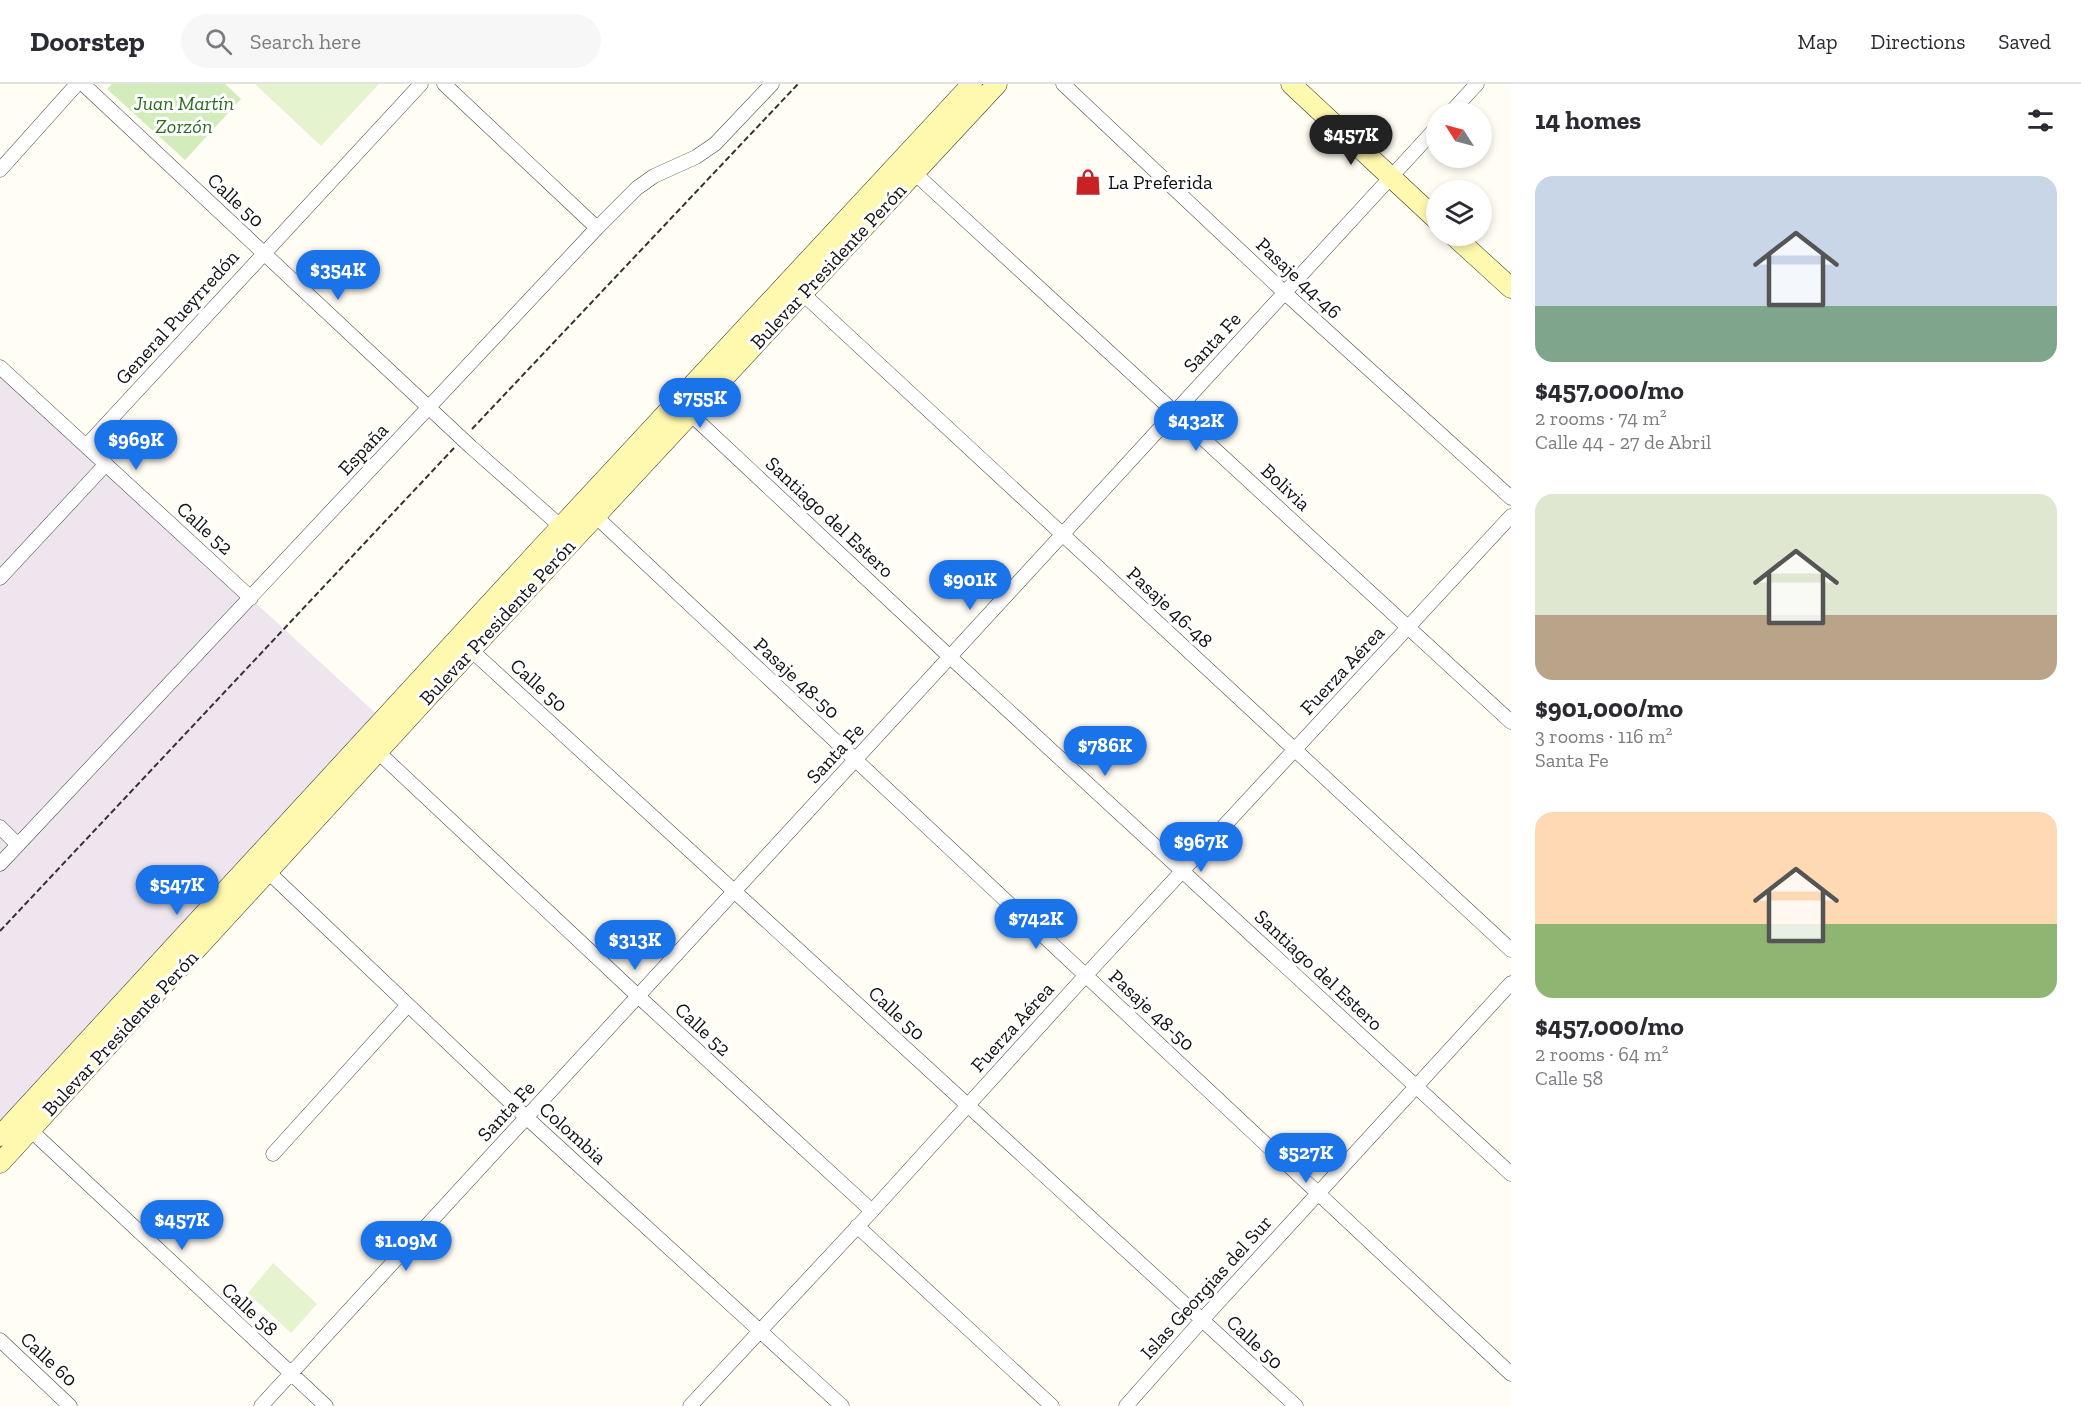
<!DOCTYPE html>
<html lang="en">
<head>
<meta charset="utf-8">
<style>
	body { margin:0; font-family:"Zilla Slab",serif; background:#f7f7f7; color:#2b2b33; height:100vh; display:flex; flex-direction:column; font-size:22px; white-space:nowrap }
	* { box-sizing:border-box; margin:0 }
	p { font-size:20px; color:#7c7c81 }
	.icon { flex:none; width:33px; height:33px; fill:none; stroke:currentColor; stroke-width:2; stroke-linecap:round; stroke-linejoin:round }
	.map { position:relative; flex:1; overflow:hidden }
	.panel { display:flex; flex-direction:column; background:#fff; width:570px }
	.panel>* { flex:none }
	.needle { width:39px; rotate:306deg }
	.buttons { position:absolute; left:1426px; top:18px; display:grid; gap:12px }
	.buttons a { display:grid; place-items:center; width:66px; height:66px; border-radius:50%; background:#fff; box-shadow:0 3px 9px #0003; font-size:30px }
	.price { position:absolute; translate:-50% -51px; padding:0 14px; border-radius:21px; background:#1a73e8; color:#fff; font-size:20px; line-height:39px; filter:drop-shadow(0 2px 3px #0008) }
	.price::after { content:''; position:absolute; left:50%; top:36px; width:18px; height:14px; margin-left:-9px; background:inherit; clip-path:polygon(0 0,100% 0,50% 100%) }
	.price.current { background:#222; color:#fff }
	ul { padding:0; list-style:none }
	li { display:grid; align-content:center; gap:12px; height:318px; padding:0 24px }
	li span { display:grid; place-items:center; height:186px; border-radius:18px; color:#555 }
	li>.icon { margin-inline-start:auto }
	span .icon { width:108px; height:108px; fill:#fffc; stroke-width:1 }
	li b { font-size:26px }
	h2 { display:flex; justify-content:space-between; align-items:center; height:72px; padding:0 24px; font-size:26px }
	header { display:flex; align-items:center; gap:36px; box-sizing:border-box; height:84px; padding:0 30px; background:#fff; border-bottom:2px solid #e1e1e2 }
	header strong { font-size:28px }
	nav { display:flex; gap:33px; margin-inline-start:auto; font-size:21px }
	.search { width:420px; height:54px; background:#f7f7f7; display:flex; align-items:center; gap:15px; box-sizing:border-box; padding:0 21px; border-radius:33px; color:#7c7c81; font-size:22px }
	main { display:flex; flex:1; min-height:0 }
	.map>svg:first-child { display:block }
	.industrial { fill:#eee5ef }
	.green { fill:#d3ecbb }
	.pitch { fill:#e5f3ce }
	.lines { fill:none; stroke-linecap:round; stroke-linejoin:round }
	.street-casing { stroke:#444; stroke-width:15 }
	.secondary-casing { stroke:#333; stroke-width:21 }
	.path { stroke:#333; stroke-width:2; stroke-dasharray:6 3; stroke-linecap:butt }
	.street { stroke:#fff; stroke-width:14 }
	.secondary { stroke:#fff9af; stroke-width:20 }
	.labels { text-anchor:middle; stroke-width:6; stroke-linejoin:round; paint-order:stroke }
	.park-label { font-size:20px; font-style:italic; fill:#2b6c1d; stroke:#fff }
	.poi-label { font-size:20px; fill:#111; stroke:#fff; text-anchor:start }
	.street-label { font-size:20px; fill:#111; stroke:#fff }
</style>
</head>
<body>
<header>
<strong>Doorstep</strong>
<div class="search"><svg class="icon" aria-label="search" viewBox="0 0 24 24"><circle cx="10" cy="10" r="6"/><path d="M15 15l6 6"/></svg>Search here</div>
<nav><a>Map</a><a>Directions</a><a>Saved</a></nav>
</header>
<main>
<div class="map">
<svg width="1511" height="1322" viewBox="0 0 1511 1322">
	<rect width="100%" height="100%" fill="#fffdf4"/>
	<path class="industrial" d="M0 284 382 635 0 1048Z"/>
	<path class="green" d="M112 0H225L241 15 185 76 107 5Z"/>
	<path class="pitch" d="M255 0H379L321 62Z
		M273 1179 317 1220 291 1249 248 1209Z"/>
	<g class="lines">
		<defs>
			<path id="street" d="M83 0 471 363 566 447
				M444 0 597 144
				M1063 0 1285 209 1511 414
				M1451 28 1477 0
				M909 84 1511 638
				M0 86 77 0
				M802 209 1511 866
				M0 283 251 514
				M685 325 949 572 1511 1090
				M86 362 421 0
				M590 427 1511 1290
				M0 494 106 380
				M471 566 1296 1322
				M378 668 639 913 872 1127
				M0 743 18 761
				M0 780 597 144 637 104 654 92 696 73 715 60 772 0
				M263 783 527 1034 842 1322
				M25 1041 326 1322
				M273 1070 408 921
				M857 1142 1052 1322
				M0 1256 70 1322
				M261 1322 1437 43
				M690 1322 872 1127 1086 891 1511 432
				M1126 1322 1202 1236 1511 899"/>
			<path id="secondary" d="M1291 0 1437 136
				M1454 152 1511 204
				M0 1052C323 700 646 349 972 0
				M0 1079 471 566 997 0"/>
		</defs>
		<use href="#street" class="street-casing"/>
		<use href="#secondary" class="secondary-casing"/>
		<path class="path" d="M472 345 798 0
			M0 847 454 364"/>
		<use href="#street" class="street"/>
		<use href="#secondary" class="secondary"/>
	</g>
	<defs>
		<symbol id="shop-bare" viewBox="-9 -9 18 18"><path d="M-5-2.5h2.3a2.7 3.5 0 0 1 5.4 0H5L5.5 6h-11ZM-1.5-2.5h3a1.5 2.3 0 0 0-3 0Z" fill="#c72224" stroke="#fff" stroke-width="2.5" paint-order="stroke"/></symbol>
	</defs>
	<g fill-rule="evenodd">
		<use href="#shop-bare" x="1069" y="79" width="38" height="38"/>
	</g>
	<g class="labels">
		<g class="park-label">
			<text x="184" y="26">Juan Martín<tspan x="184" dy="23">Zorzón</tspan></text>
		</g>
		<g class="poi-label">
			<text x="1108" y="105">La Preferida</text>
		</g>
		<g class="street-label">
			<text transform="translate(236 116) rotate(43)" y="7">Calle 50</text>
			<text transform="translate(828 182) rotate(-47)" y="7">Bulevar Presidente Perón</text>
			<text transform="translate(1299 194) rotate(43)" y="7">Pasaje 44-46</text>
			<text transform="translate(177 233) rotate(-48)" y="7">General Pueyrredón</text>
			<text transform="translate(1212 258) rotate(-47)" y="7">Santa Fe</text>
			<text transform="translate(363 365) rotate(-47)" y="7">España</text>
			<text transform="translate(1286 403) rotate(43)" y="7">Bolivia</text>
			<text transform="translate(830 433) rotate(43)" y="7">Santiago del Estero</text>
			<text transform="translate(205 444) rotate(42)" y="7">Calle 52</text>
			<text transform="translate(1170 523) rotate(43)" y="7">Pasaje 46-48</text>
			<text transform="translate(497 538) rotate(-47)" y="7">Bulevar Presidente Perón</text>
			<text transform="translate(1342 586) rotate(-47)" y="7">Fuerza Aérea</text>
			<text transform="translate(797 594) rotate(43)" y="7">Pasaje 48-50</text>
			<text transform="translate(539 601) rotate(42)" y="7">Calle 50</text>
			<text transform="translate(835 669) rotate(-47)" y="7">Santa Fe</text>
			<text transform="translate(1319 886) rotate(43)" y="7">Santiago del Estero</text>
			<text transform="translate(1152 926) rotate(43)" y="7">Pasaje 48-50</text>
			<text transform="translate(897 929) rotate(43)" y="7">Calle 50</text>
			<text transform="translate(1012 943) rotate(-48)" y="7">Fuerza Aérea</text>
			<text transform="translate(703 945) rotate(43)" y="7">Calle 52</text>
			<text transform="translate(120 949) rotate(-47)" y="7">Bulevar Presidente Perón</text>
			<text transform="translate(506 1027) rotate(-47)" y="7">Santa Fe</text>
			<text transform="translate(573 1049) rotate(42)" y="7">Colombia</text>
			<text transform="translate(1206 1203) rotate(-48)" y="7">Islas Georgias del Sur</text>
			<text transform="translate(250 1225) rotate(43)" y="7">Calle 58</text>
			<text transform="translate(1255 1258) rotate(43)" y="7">Calle 50</text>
			<text transform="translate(49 1275) rotate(43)" y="7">Calle 60</text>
		</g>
	</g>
</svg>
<div class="buttons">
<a><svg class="needle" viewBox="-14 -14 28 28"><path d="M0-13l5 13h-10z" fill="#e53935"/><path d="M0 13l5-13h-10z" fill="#7c7c81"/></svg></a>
<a><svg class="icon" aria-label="layers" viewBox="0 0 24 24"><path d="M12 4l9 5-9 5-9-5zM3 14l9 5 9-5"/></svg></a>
</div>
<b class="price current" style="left:1351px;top:82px">$457K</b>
<b class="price" style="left:338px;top:217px">$354K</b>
<b class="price" style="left:700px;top:345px">$755K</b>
<b class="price" style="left:1196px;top:368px">$432K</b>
<b class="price" style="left:136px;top:387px">$969K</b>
<b class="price" style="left:970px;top:527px">$901K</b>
<b class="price" style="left:1105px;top:693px">$786K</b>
<b class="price" style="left:1201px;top:789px">$967K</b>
<b class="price" style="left:177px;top:832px">$547K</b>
<b class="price" style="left:1036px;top:866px">$742K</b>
<b class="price" style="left:635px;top:887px">$313K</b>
<b class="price" style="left:1306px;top:1100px">$527K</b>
<b class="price" style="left:182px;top:1167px">$457K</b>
<b class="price" style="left:406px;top:1188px">$1.09M</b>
</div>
<section class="panel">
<h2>14 homes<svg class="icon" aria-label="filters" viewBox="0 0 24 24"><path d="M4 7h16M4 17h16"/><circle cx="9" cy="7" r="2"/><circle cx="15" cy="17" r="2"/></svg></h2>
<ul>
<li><span style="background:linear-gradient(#c9d6e8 70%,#7fa58c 0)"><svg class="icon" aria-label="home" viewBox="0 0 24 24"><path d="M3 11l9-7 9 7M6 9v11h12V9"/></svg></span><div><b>$457,000/mo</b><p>2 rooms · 74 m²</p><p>Calle 44 - 27 de Abril</p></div></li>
<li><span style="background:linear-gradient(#dfe7d0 65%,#b9a48a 0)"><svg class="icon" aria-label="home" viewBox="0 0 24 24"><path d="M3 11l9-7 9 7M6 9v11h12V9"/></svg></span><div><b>$901,000/mo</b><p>3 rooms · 116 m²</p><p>Santa Fe</p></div></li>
<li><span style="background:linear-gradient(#ffd9b3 60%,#8fb573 0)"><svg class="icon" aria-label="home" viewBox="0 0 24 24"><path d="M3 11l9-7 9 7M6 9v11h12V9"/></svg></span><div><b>$457,000/mo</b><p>2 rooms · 64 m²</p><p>Calle 58</p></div></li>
</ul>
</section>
</main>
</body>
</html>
